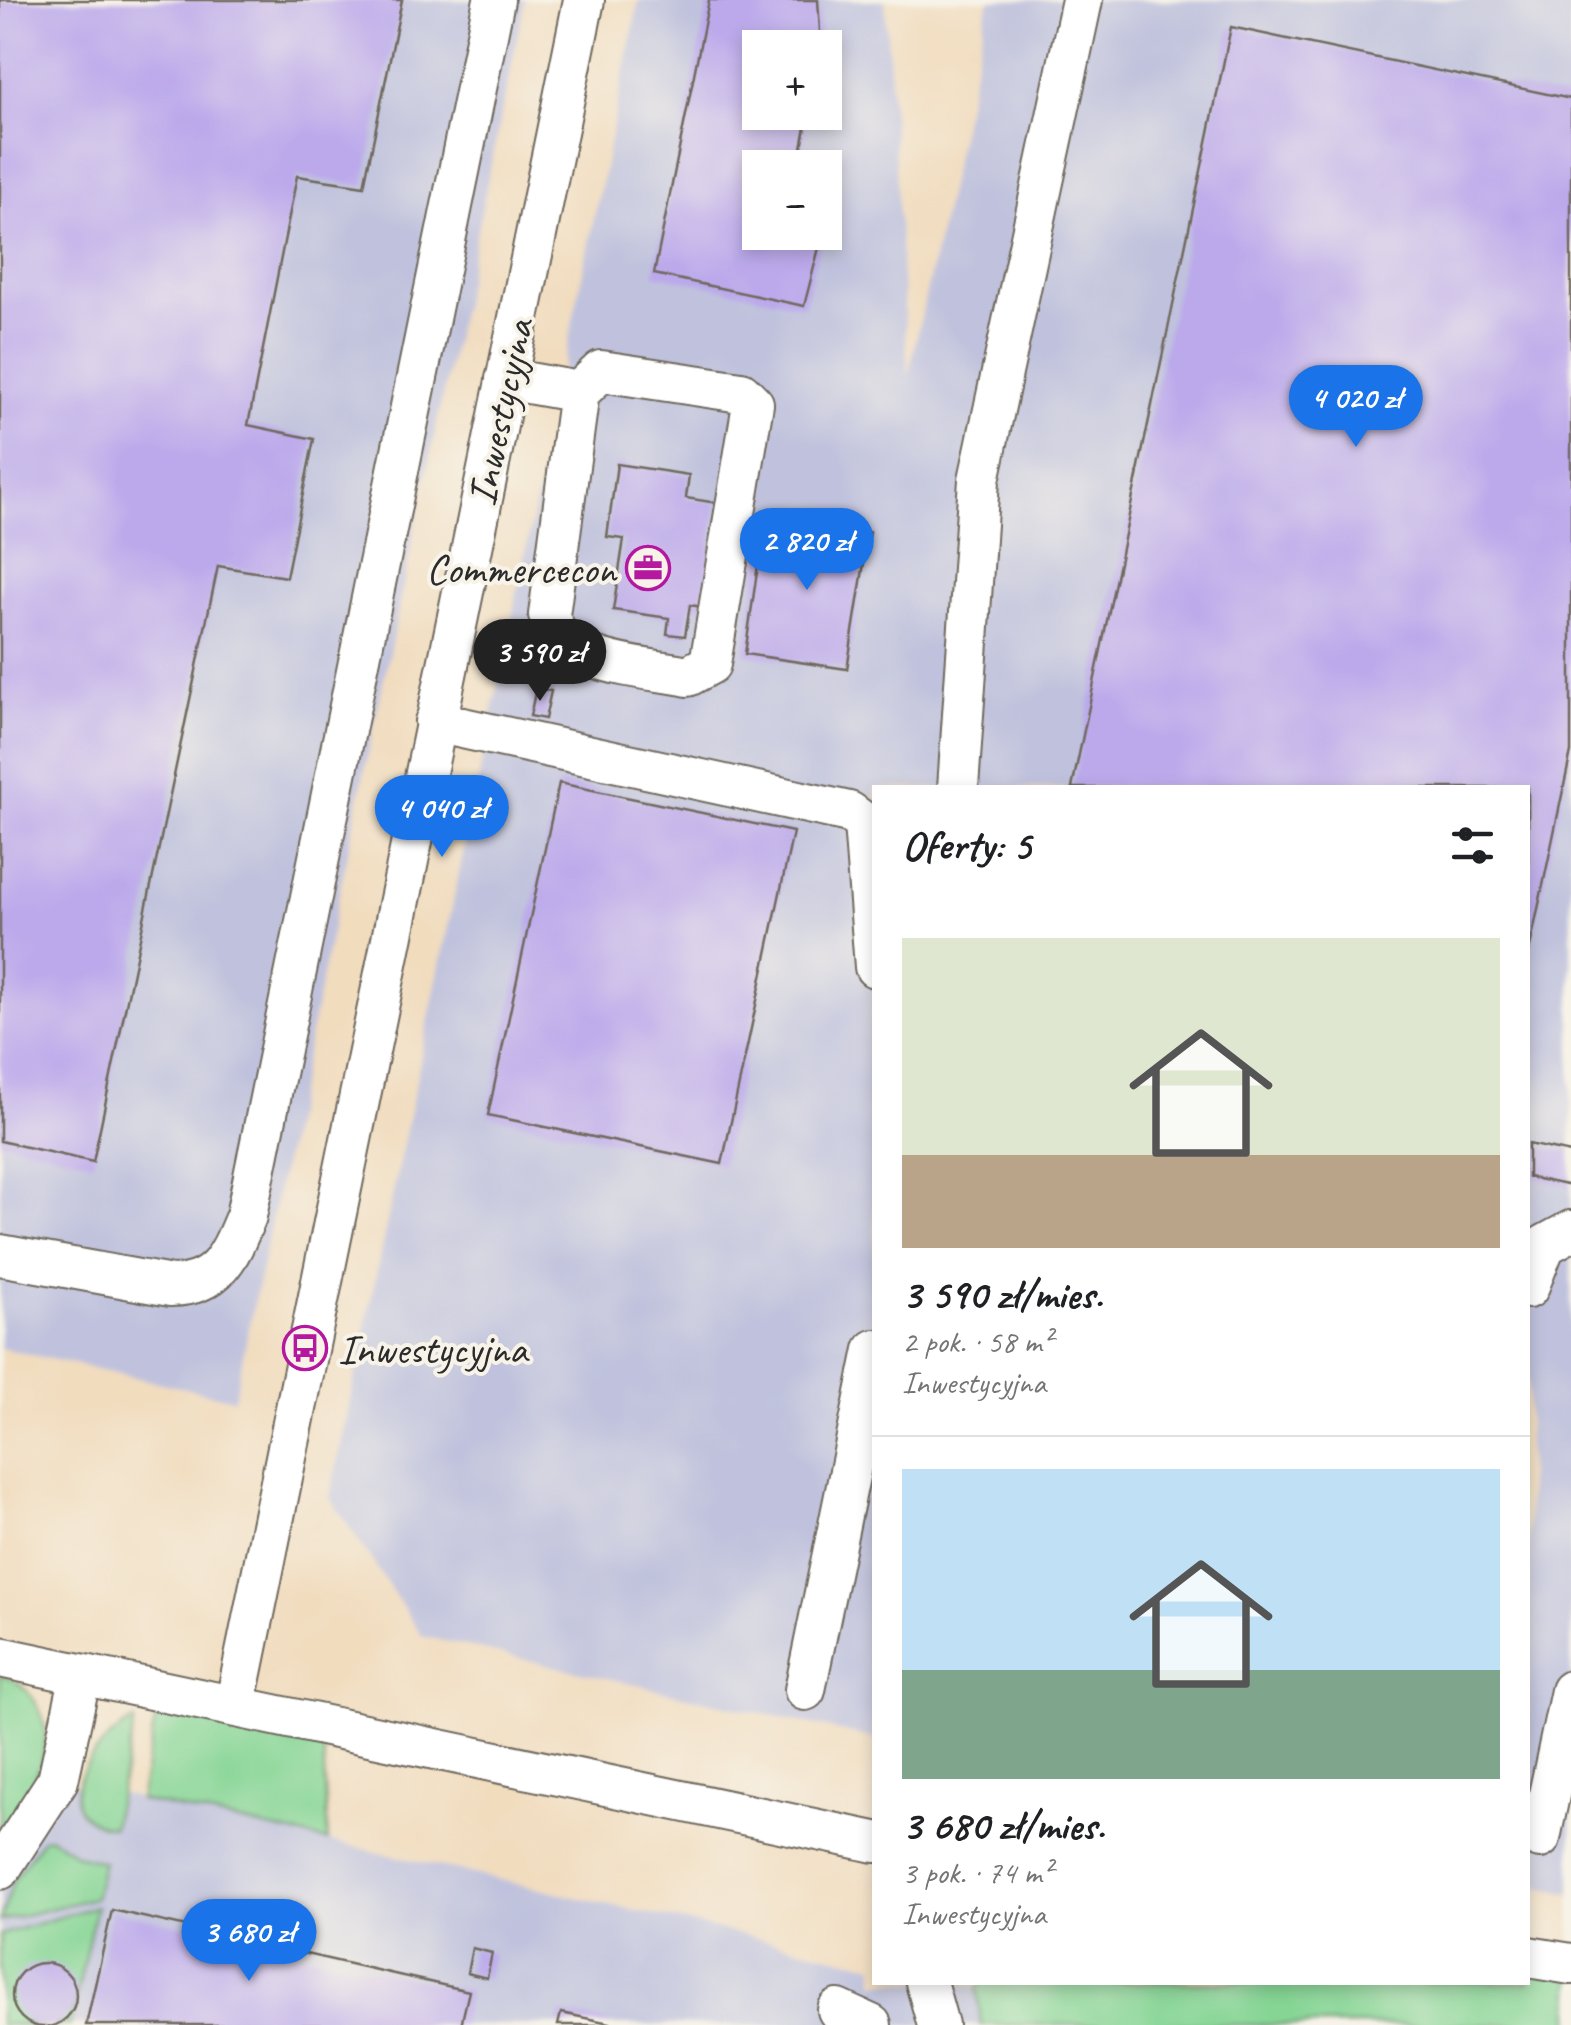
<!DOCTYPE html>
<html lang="pl">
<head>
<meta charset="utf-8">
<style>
	body { margin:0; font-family:Caveat,sans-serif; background:#f6f6f6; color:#202124; height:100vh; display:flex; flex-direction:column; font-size:38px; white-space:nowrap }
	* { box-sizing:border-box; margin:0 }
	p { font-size:32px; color:#757577 }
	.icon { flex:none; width:55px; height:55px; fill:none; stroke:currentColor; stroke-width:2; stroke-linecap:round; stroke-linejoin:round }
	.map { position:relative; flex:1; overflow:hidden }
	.details { position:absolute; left:872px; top:785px; width:658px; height:1200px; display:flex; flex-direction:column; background:#fff; border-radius:0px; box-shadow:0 5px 15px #0003 }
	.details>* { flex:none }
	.tools { position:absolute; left:742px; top:30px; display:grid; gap:20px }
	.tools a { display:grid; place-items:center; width:100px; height:100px; border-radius:0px; background:#fff; box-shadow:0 5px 15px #0003; font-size:50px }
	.price { position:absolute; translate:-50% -85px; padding:0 22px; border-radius:35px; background:#1a73e8; color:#fff; font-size:32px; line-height:65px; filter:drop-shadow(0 2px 5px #0008) }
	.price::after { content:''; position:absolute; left:50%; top:60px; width:30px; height:22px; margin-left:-15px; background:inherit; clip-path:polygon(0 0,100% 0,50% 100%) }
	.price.selected { background:#222; color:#fff }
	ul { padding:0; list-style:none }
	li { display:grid; align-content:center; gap:20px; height:530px; padding:0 30px }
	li+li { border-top:2px solid #e0e0e0 }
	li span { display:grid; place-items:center; height:310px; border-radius:0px; color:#555 }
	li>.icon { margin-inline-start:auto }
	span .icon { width:180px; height:180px; fill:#fffc; stroke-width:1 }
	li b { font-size:42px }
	h2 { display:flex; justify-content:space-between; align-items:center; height:120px; padding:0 30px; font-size:42px }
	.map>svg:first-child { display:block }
	.industrial { fill:#c0c2dd; fill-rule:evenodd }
	.green { fill:#86d595; stroke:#588060; stroke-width:2.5 }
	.building { fill:#bba9eb }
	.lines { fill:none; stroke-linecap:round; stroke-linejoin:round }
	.minor-casing { stroke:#70695e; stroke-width:44 }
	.minor { stroke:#fff; stroke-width:40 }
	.labels { text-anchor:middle; stroke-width:8; stroke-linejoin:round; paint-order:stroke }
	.street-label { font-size:42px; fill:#2b2b2b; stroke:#f7f3e8 }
	.poi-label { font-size:42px; fill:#2b2b2b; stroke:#f7f3e8; text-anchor:end }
</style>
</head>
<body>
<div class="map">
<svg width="1571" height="2025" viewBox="0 0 1571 2025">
	<rect width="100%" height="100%" fill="#f7f3e8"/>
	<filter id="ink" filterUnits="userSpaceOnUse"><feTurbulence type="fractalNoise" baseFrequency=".01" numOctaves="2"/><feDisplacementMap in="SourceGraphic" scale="20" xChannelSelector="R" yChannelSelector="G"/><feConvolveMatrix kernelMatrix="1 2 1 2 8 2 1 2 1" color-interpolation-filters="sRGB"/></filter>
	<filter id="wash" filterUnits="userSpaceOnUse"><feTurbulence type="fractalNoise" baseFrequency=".0048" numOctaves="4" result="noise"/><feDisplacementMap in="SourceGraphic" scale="40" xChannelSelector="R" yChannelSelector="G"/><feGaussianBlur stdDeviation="2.25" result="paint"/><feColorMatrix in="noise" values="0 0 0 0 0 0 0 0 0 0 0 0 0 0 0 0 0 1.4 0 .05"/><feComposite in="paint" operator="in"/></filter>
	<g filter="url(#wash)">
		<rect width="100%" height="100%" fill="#f1dcbe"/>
		<path class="industrial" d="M0 0H525L234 1399 0 1348Z
			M639 0H885L908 377 989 0H1571V1894L1528 1885V788H875V1739L422 1636 330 1498ZM760 48H825V112H760ZM760 168H825V232H760Z
			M0 1767 875 1965V1982H954L977 1987 981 2025H0Z"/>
		<path class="green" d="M0 1675C13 1677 24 1687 32 1697 67 1744 26 1794 0 1834Z
			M166 1711 323 1747 328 1841 139 1800 156 1716Z
			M135 1721 112 1827C37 1816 96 1737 135 1721Z
			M51 1837 77 1855 103 1862 94 1898 0 1921 14 1879 43 1838Z
			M96 1906 70 2025H0V1935Z
			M1528 1968 1571 1975V2025H981L977 1988 983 1982H1528Z"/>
		<g id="blocks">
			<path class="building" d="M0 0H402L364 186 297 176 248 425 314 439 286 577 218 566 93 1162 0 1141Z
				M709 0H818L821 48H760V112H809L798 168H760V232H823L804 306 654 274Z
				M1231 27 1571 99V752L1529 952 1528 788H1072Z
				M617 464 689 475 686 498 717 503 702 607 690 605 685 636 667 634 669 618 613 610 624 539 607 537Z
				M765 517 869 532 847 669 745 654Z
				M536 688 551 691 545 719 530 716Z
				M559 783 793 832 722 1164 488 1115Z
				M1528 1144 1571 1153V1186L1528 1177Z
				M112 1910 469 1991 461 2025H86Z
				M472 1948 492 1953 487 1978 467 1973Z
				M12 1995a32 32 0 1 1 64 0a32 32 0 1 1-64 0Z
				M561 2013 610 2023V2025H558Z"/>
		</g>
	</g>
	<g filter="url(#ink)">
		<use href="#blocks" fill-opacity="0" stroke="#70695e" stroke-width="2.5"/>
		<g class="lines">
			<defs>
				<path id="minor" d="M506 379 579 392 601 371 741 392 753 404 710 664 688 676C646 667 560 666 549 615L579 392
					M435 722 849 812 864 823 875 967
					M958 788 979 480 1082 0
					M0 1255 171 1286C218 1285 229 1257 246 1216L494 0
					M1528 1288 1545 1245 1571 1231
					M0 1657 875 1842
					M805 1690 875 1350
					M235 1707 584 0
					M1540 1838 1571 1691
					M0 1869 58 1780 81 1674
					M1528 1957 1571 1964
					M926 1982 938 2025
					M838 2010 871 2025"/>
			</defs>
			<use href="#minor" class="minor-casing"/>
			<use href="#minor" class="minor"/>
		</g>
	</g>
	<defs>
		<symbol id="office-ring" viewBox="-11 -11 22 22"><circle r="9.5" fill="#f7f3e8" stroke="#b5179e" stroke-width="1.5"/><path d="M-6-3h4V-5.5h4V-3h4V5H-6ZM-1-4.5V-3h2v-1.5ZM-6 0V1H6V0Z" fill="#b5179e"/></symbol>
		<symbol id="bus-ring" viewBox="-11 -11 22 22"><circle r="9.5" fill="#f7f3e8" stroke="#b5179e" stroke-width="1.5"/><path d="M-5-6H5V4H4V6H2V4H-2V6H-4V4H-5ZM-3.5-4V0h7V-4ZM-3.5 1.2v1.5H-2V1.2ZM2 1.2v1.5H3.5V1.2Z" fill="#b5179e"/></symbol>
	</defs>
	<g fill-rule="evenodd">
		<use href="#office-ring" x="623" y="543" width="50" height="50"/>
		<use href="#bus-ring" x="280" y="1323" width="50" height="50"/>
	</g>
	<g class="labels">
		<g class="street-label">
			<text transform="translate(499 412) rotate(-78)" y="15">Inwestycyjna</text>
		</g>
		<g class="poi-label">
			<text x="616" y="583">Commercecon</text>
			<text x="338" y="1363" text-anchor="start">Inwestycyjna</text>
		</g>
	</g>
</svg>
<div class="tools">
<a>+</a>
<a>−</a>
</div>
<b class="price" style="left:1356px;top:450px">4 020 zł</b>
<b class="price" style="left:807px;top:593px">2 820 zł</b>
<b class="price selected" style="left:540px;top:704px">3 590 zł</b>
<b class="price" style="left:442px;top:860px">4 040 zł</b>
<b class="price" style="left:249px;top:1984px">3 680 zł</b>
<section class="details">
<h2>Oferty: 5<svg class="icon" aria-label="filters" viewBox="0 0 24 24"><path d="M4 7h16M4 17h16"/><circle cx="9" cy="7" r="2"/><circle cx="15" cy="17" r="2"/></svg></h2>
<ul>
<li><span style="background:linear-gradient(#dfe7d0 70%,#b9a48a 0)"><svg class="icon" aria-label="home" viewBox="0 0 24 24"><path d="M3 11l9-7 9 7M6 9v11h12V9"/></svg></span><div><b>3 590 zł/mies.</b><p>2 pok. · 58 m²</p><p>Inwestycyjna</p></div></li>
<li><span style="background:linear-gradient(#bfe0f5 65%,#7fa58c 0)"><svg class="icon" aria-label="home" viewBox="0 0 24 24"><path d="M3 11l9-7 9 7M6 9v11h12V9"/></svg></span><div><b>3 680 zł/mies.</b><p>3 pok. · 74 m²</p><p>Inwestycyjna</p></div></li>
</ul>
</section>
</div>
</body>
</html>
